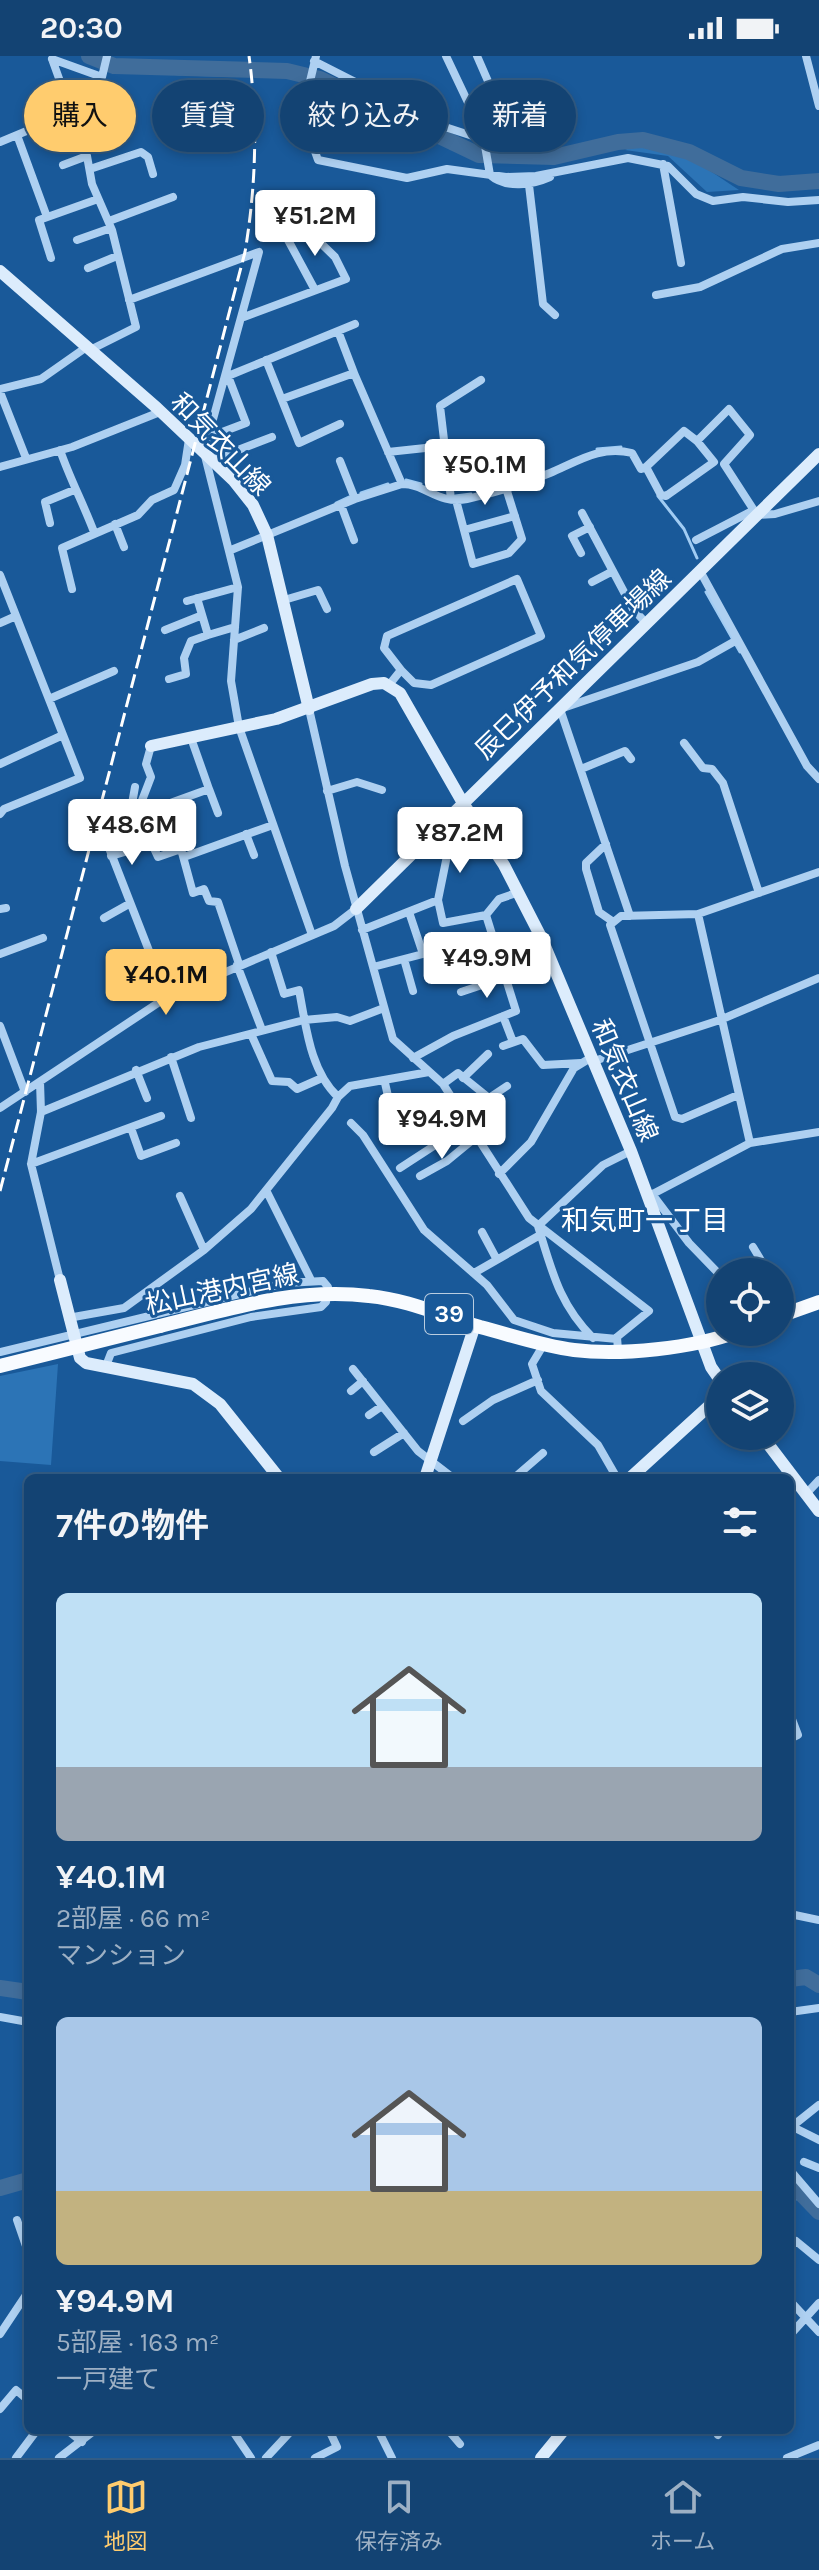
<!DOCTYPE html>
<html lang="ja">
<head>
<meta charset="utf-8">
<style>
	body { margin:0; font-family:Karla,"Noto Sans JP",sans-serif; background:#204e7b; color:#f1f3f6; height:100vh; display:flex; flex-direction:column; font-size:30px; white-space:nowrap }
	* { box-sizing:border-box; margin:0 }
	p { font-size:26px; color:#9db0c4 }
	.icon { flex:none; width:44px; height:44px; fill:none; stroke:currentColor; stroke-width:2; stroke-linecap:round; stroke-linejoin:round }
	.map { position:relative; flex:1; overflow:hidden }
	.panel { position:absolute; left:24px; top:1418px; width:770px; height:960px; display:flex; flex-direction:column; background:#134373; border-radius:12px; box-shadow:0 4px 12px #0003,0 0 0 2px #325c85 }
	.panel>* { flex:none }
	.guide { position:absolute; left:24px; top:24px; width:772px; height:72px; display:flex; gap:16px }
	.fabs { position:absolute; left:706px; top:1202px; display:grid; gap:16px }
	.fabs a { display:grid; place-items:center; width:88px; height:88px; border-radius:50%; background:#134373; box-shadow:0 4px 12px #0003,0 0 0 2px #325c85; font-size:40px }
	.price { position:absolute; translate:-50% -68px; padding:0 18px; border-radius:8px; background:#fff; color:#222; font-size:26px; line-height:52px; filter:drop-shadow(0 2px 4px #0008) }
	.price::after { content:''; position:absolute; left:50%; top:48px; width:24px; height:18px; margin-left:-12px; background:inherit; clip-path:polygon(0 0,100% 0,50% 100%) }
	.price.active { background:#ffcc6e; color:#111 }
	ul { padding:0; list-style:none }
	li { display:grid; align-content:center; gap:16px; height:424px; padding:0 32px }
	li span { display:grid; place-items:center; height:248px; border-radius:12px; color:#555 }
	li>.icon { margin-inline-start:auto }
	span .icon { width:144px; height:144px; fill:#fffc; stroke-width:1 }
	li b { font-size:34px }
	h2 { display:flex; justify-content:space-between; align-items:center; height:96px; padding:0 32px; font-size:34px }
	.chip { padding:0 28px; border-radius:36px; background:#134373; box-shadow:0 4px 12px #0003,0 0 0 2px #325c85; font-size:28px; line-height:72px }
	.chip.active { background:#ffcc6e; color:#111 }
	.status { display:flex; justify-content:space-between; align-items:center; height:56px; padding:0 40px; background:#134373; direction:ltr }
	.status svg { height:22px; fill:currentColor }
	.dock { display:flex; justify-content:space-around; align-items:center; height:112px; border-top:2px solid #325c85; background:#134373; font-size:22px; color:#9db0c4 }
	.dock a { display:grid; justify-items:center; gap:4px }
	.dock .active { color:#ffcc6e }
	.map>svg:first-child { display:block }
	.green { fill:#2c74b6 }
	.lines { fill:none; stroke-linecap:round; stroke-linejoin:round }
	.stream { stroke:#a1ccf3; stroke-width:3 }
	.river { stroke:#406d9b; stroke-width:16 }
	.street { stroke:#aed0f1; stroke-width:8 }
	.secondary { stroke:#dcecfc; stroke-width:12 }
	.primary { stroke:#f8fbff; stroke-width:14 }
	.rail { stroke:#fff; stroke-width:3; stroke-dasharray:14 6; stroke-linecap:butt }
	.primary-bridge { stroke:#f8fbff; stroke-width:14 }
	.labels { text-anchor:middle; stroke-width:6; stroke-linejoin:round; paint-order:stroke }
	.shield { fill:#195999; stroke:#bacde0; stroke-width:2 }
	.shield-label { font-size:24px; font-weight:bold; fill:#fff }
	.street-label { font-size:26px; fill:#fff; stroke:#195999 }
	.neighbourhood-label { font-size:28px; fill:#fff; stroke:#195999 }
</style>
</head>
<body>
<div class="status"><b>20:30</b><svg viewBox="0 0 49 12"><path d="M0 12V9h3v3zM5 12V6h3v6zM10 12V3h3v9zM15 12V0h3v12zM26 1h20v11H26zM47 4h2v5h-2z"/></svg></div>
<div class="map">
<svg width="819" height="2402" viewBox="0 0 819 2402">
	<rect width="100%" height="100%" fill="#195999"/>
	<path class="green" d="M130 13 180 20 219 15 222 21 123 17Z
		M634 90C675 89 706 112 739 134L707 136 668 100 625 94Z
		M58 1308 51 1409 0 1405V1320Z"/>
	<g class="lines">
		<path class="stream" d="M597 393 621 391
			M406 424 421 428
			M490 433 524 423
			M361 437 388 428
			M455 440 471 438
			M658 440 684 473 697 502
			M336 447 349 441
			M706 536 740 596"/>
		<path class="river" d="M89 0 114 10 287 15 320 23 479 99 554 101 618 86 643 84 689 96 741 122 779 128 819 125
			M790 1923 806 1921 819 1929
			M0 1932 28 1936
			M790 2126 819 2156
			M0 2132 28 2124"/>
		<path class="street" d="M316 0 302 59 318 104 407 122 447 113 506 121 536 120 628 102 668 110 696 138 713 145 743 141 788 146 819 144
			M446 0 483 78 490 119C506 133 532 129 550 121
			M477 0 491 32
			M806 0 819 50
			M52 3 87 100 92 128 112 174 136 271 92 293
			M52 3 102 21 107 0
			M314 5 442 70 485 84
			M17 79 47 161
			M0 86 72 56
			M663 108 681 207
			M63 109 87 100
			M90 113 141 96 148 101 153 118
			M529 129 543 248 555 259
			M109 165 173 141
			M77 184 111 172
			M288 184 315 234
			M51 202 39 164 98 143
			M88 212 117 200
			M656 239 700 231 782 193 819 187
			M129 244 259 196 204 396 238 531 231 625 239 671 312 879
			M244 261 346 223 335 201 305 172
			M266 304 299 387 340 368
			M0 333 41 323 88 290
			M0 336 26 402
			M282 343 354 317 338 275
			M209 381 246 367 228 320 355 268
			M60 394C70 423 83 447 94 476
			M388 396 444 390
			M212 404 272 381
			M340 405 355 443
			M0 411 72 391 160 356
			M646 411 684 375 697 385
			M402 428C426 428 438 449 467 443 494 437 524 428 550 417 578 405 601 389 632 397L641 413 646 411 661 439 666 440 714 406 697 385 729 353 750 379 724 408 757 459 775 458 819 445
			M451 443 440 350 481 324
			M456 444 473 508 509 497 522 483 506 432
			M341 449 354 484
			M582 457 633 553 646 567
			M50 467 45 446 74 434
			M115 468 124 491
			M464 474 515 460
			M696 484 754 454
			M231 494 355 443 402 428 354 317
			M581 497 572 480 590 471
			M700 515 807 710 819 723
			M0 519 80 722 4 753 0 758
			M592 526 613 515
			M72 533 62 492 138 459 152 444 174 434 185 409 189 383
			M284 544 318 534 327 553
			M187 545 238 531
			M0 567 16 560
			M165 574 200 560
			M208 579 235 571
			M234 584 264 572
			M169 623 186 618 184 602 191 585 208 579 197 542
			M389 629 401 614 414 627 431 629 541 580 517 523 387 580 384 592 401 614
			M49 643 114 615
			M309 653 345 810 393 983 443 1028 529 1162 649 1255 617 1281 618 1294
			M684 687 703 712 712 713 723 727 759 837
			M151 690 146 708 151 721 141 747 112 780 109 792 167 941
			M0 708 63 679
			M581 713 625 695 631 703
			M209 733 218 757
			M327 735 357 726 382 734
			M141 747 151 754 209 733 191 682
			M130 759 135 731
			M439 772 449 790 438 844 443 867 486 859
			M246 778 254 799
			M606 788 586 807V813L599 856 612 865
			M111 800 152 788 158 801 181 793 193 837 204 833 209 845 218 846 239 908
			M184 801 273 769
			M0 853 6 852
			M698 858 750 1087
			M630 860 560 653 698 606 737 584
			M104 862 129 848
			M362 874 438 844
			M271 896 284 938 299 934C306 970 310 1015 338 1041
			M0 898 43 882
			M404 903 413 935
			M237 909 262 974
			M373 911 423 898 409 856
			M461 936 503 922
			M503 960 513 986
			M0 970 25 1036
			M251 978 272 1025 289 1026 297 1033 322 1022
			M503 990 523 983 543 1009 581 1007
			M171 1001 191 1062
			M413 1002 453 980 516 955 486 859 499 843 519 836
			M594 1005 720 964 819 922
			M136 1014 147 1042
			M463 1022 488 998
			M40 1026 41 1056 31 1108 60 1224
			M385 1027 393 1062
			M443 1028 458 1017 489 1042 507 1030
			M738 1039 682 1063 675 1061 610 869 621 860 698 858 819 816
			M0 1052 167 941 334 870 356 853
			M41 1056 199 991 304 964 337 961 350 965 384 952
			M351 1067 363 1079 424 1174 487 1229 514 1264 553 1277 617 1283
			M131 1072 141 1100 176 1087
			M31 1108 161 1060
			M400 1112 466 1069
			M499 1118 531 1086 574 1012 592 1001
			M420 1120 447 1105 475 1082
			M266 1134 311 1224
			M652 1138 689 1187 720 1219
			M180 1140 204 1194
			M647 1141 750 1087 819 1076
			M482 1176 496 1202
			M753 1191 768 1216
			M474 1217 540 1179
			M780 1236 792 1256
			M68 1262 124 1252 204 1194 251 1153 332 1052 338 1041 350 1030 429 1016
			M593 1282C559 1248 552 1215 538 1170L603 1109 631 1095
			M544 1288 532 1308 541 1335 598 1389 617 1422
			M0 1296 285 1227 323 1225 328 1231 326 1246 321 1251 251 1261 111 1297 106 1310
			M353 1313 418 1395 453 1422
			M351 1335 363 1325
			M369 1359 382 1350
			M463 1365 493 1344 538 1324
			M374 1396 404 1377
			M514 1422 543 1397
			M806 1438 819 1424
			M790 1658 798 1679 790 1683
			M790 1858 819 1864
			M790 1956 819 1952
			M0 1961 28 1966
			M793 2071 819 2084
			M790 2072 819 2049
			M804 2106 819 2112
			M790 2114 819 2148
			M790 2142 792 2144
			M17 2164 28 2196
			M790 2191 796 2185 819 2204
			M790 2245 819 2276
			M0 2278 28 2236
			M790 2279 819 2247
			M0 2353 16 2334 28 2344
			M67 2374 82 2386
			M232 2374 251 2402
			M378 2374 392 2402
			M448 2374 460 2388
			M718 2379 721 2374
			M16 2402 37 2374
			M59 2402 95 2374
			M266 2402 292 2374
			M315 2402 337 2391 329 2374
			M787 2402 819 2389"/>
		<path class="secondary" d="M0 215 157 352 234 425 253 449 267 479 309 653
			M151 690 276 663 372 628 384 627 400 637 463 747 504 809 542 883 631 1095 711 1311 720 1324
			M356 853 819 398
			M60 1224 80 1302 86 1307 193 1328 220 1348 279 1422
			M762 1380 819 1455
			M425 1422 475 1269
			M630 1422 720 1340
			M541 2402 564 2374"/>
		<path class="primary" d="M780 1260 819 1246
			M160 1270C228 1253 298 1231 369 1240 409 1244 442 1260 480 1271 511 1279 543 1290 574 1294 621 1300 693 1292 737 1276"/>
		<path class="rail" d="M0 1135 245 196C256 130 258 66 249 0"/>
		<path class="primary-bridge" d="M0 1310 160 1270"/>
	</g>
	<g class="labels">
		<rect class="shield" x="425" y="1238" width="48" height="40" rx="6"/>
		<g class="shield-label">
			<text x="449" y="1266">39</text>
		</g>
		<g class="street-label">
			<text transform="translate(221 388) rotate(46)" y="9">和気衣山線</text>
			<text transform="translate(573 608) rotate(-44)" y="9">辰巳伊予和気停車場線</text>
			<text transform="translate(625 1024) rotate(67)" y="9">和気衣山線</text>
			<text transform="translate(222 1233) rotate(-12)" y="9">松山港内宮線</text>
		</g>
		<g class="neighbourhood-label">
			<text x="645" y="1174">和気町一丁目</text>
		</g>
	</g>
</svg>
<div class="fabs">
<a><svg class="icon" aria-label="locate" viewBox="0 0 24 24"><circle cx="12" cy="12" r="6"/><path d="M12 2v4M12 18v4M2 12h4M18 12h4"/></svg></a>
<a><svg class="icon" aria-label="layers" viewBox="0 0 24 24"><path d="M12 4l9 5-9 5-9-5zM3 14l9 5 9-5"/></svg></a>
</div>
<b class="price" style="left:315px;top:202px">¥51.2M</b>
<b class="price" style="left:485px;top:451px">¥50.1M</b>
<b class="price" style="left:132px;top:811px">¥48.6M</b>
<b class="price" style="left:460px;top:819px">¥87.2M</b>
<b class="price" style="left:487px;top:944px">¥49.9M</b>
<b class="price active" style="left:166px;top:961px">¥40.1M</b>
<b class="price" style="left:442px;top:1105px">¥94.9M</b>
<div class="guide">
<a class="chip active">購入</a>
<a class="chip">賃貸</a>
<a class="chip">絞り込み</a>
<a class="chip">新着</a>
</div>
<section class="panel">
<h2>7件の物件<svg class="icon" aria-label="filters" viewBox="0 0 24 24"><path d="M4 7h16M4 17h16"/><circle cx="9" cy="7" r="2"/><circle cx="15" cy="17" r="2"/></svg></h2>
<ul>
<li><span style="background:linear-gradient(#bfe0f5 70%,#9aa5b1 0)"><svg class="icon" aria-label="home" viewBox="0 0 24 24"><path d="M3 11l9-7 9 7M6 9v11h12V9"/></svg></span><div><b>¥40.1M</b><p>2部屋 · 66 m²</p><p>マンション</p></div></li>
<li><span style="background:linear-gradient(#a9c7e8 70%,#c2b280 0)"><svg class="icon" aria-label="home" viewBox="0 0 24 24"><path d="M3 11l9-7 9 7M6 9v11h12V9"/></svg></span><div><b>¥94.9M</b><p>5部屋 · 163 m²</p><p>一戸建て</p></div></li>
</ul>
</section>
</div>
<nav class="dock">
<a class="active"><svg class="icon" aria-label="map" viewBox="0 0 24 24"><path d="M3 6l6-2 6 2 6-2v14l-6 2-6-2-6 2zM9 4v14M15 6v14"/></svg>地図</a>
<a><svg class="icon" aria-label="saved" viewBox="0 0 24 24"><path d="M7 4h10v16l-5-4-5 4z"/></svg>保存済み</a>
<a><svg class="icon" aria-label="home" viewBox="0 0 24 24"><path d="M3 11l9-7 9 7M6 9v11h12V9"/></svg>ホーム</a>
</nav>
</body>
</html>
